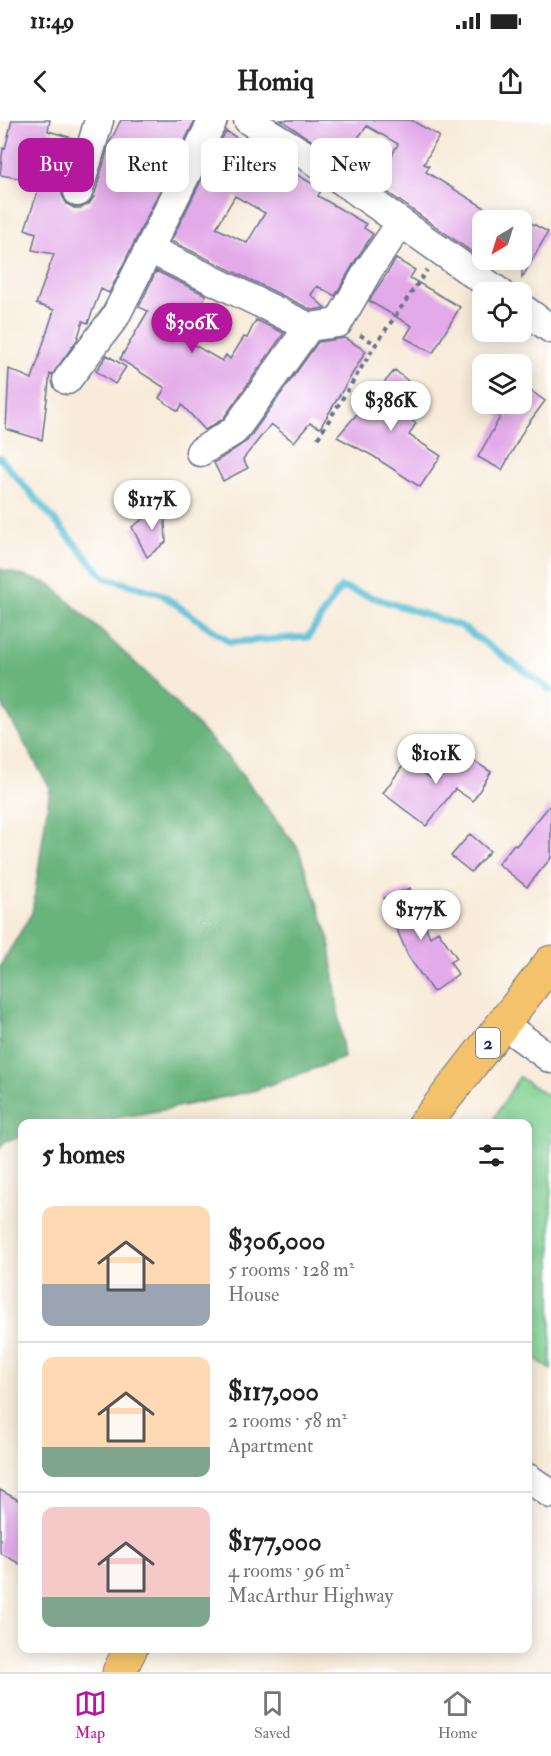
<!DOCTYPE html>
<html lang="en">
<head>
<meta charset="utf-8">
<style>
	body { margin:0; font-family:"IM FELL Double Pica",serif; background:#f2f2f2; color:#222; height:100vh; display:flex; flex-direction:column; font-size:22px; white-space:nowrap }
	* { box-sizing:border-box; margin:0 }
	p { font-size:20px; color:#767676 }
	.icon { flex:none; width:33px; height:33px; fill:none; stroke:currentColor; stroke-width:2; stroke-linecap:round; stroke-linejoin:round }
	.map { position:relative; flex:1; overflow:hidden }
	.panel { position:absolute; left:18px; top:999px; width:514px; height:534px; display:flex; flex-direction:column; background:#fff; border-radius:12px; box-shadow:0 3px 15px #0003 }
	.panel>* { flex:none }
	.banner { position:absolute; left:18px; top:18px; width:516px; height:54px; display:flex; gap:12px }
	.needle { width:39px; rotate:218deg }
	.tools { position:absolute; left:472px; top:90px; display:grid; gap:12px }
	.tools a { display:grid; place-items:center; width:60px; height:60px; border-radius:12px; background:#fff; box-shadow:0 3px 15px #0003; font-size:30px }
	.price { position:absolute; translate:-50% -51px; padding:0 14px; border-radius:21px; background:#fff; color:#222; font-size:20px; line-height:39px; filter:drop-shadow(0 2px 3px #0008) }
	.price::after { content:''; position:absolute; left:50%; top:36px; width:18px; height:14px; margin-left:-9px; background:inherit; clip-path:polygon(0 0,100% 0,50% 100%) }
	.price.active { background:#b5179e; color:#fff }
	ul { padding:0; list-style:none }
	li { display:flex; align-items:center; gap:18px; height:150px; padding:0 24px }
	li+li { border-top:2px solid #e0e0e0 }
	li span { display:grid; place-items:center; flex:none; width:168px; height:120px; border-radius:12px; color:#555 }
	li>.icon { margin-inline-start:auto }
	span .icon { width:72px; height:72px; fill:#fffc; stroke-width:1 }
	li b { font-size:26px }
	h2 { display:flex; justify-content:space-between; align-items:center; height:72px; padding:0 24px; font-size:26px }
	.tag { padding:0 21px; border-radius:12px; background:#fff; box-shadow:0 3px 15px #0003; font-size:21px; line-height:54px }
	.tag.active { background:#b5179e; color:#fff }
	.status { display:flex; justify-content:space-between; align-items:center; height:42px; padding:0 30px; background:#fff; direction:ltr }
	.status svg { height:16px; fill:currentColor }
	header { display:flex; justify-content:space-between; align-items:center; height:78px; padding:0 24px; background:#fff; font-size:27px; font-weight:700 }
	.dock { display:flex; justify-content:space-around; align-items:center; height:84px; border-top:2px solid #e0e0e0; background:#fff; font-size:16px; color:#767676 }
	.dock a { display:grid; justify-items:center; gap:3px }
	.dock .active { color:#b5179e }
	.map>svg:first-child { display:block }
	.green { fill:#82d293; stroke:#4e8078; stroke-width:1.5 }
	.forest { fill:#69b47d; stroke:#42726e; stroke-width:1.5 }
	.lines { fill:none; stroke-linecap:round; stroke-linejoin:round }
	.stream { stroke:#58bed5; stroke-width:7 }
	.building { fill:#e3aae9; fill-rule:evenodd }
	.minor-casing { stroke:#687189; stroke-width:31 }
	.highway-casing { stroke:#687189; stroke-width:35 }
	.path { stroke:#687189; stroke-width:4; stroke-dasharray:4.5 4.5; stroke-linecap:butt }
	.minor { stroke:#fff; stroke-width:28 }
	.highway { stroke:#f3c26a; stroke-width:33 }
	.labels { text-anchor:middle; stroke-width:4.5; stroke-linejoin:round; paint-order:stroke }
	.shield { fill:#fff; stroke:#5f6d8e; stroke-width:1.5 }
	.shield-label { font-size:18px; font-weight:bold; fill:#1b2f5e }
</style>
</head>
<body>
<div class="status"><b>11:49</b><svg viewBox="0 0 49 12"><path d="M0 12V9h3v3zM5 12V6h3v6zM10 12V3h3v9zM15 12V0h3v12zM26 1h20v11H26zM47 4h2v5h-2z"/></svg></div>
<header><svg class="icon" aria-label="back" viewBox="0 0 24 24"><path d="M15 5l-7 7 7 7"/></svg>Homiq<svg class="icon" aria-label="share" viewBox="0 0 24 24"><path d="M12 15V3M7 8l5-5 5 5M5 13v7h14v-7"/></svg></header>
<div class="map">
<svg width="551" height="1552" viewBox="0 0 551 1552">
	<rect width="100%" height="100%" fill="#fff"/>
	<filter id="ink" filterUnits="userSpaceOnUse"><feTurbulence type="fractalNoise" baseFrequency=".0167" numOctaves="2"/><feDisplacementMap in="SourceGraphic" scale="12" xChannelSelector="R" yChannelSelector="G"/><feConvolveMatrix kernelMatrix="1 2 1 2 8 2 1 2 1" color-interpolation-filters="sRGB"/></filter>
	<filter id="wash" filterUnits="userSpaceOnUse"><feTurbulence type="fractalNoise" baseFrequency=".008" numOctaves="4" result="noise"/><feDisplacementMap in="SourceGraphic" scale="24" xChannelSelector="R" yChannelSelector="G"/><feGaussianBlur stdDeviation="1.35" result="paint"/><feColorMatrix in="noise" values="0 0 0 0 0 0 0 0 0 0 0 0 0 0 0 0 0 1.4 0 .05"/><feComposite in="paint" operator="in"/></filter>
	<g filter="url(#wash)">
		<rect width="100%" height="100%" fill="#f8ebd9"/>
		<path class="green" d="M519 957 551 978V1250L528 1233V1004L491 1003Z"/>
		<path class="forest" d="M0 449 50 464 157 563 231 641 298 728 329 817 344 938 253 971 163 990 90 1003 22 1004V1017L5 1021 0 1028V846L32 793 50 668 0 581Z"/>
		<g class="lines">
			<path class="stream" d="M0 338 104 457 161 474 230 522 308 517 341 467 461 506 551 570"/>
		</g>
		<g id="blocks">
			<path class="building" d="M12 0H50L48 11 76 19 62 67V75L67 84 74 88H81L89 84 94 77 109 24 121 0H195L109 173 101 169 88 203 83 201 77 220 52 255 50 254 42 320 6 309 9 249 32 259 54 190 36 184 54 134 32 130 36 113 25 109 41 62 0 55 3 28 5 29Z
				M281 0H411L439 16 424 44 429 46 426 52 485 88 483 92V140L376 64 398 24 367 6 341 40Z
				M226 11 278 44 322 69 318 76 366 104 364 108 373 114 355 141 335 176 317 166 311 175 325 188 312 190 171 121ZM235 76 265 93 247 123 216 108Z
				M522 98 548 112 522 158Z
				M396 139 415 150 410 158 460 187 433 233 405 218 412 206 369 181Z
				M156 151 206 175 182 218 222 241 226 235 230 239 244 217 247 218 256 200 284 213 223 299 205 310 182 285 178 291 159 278 165 268 120 239 148 191 139 187Z
				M345 218 366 231 320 308 310 303 294 322 271 304 243 339 248 348 223 361 214 343 247 321 318 222Z
				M107 235 126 247 115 264 96 251Z
				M395 250 416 268 396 291 416 303 409 315 441 336 420 367 373 336 337 317Z
				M522 264 545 281 525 308 502 350 478 337 500 297 481 284H522Z
				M164 384 166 422 147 437 132 407Z
				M451 626 491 652 473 681 455 669 426 706 383 673 407 640 430 658Z
				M551 684V738L527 767 498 744 514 724 516 726Z
				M470 714 490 731 471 752 451 736Z
				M410 768 430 817 438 811 457 838 450 842 458 854 433 872 408 836 384 778Z
				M0 1370 22 1382V1445L0 1433Z"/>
		</g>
	</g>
	<g filter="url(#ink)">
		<use href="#blocks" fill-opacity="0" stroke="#687189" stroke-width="1.5"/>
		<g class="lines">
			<defs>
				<path id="minor" d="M248 0 310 38 499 172
					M78 72 99 0
					M149 129 213 0
					M522 188 551 209
					M67 260 115 197 149 129 309 207
					M200 332 234 311 309 207 338 203 369 149 401 103
					M503 904 551 939
					M528 1358 551 1374"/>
				<path id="highway" d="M425 1004 551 842
					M119 1552 131 1528"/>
			</defs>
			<use href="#minor" class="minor-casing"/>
			<use href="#highway" class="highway-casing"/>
			<path class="path" d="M360 215 376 224
				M318 318 376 224 427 150"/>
			<use href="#minor" class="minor"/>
			<use href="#highway" class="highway"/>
		</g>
	</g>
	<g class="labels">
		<rect class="shield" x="476" y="908" width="24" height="30" rx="4.5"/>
		<g class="shield-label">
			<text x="488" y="929">2</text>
		</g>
	</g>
</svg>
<div class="tools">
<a><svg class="needle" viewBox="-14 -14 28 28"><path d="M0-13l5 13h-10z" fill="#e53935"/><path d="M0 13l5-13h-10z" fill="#767676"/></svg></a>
<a><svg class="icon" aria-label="locate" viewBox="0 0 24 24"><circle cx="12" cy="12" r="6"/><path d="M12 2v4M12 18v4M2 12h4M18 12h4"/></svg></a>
<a><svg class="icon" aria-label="layers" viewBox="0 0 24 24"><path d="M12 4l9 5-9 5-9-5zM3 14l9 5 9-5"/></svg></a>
</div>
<b class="price active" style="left:192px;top:234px">$306K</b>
<b class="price" style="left:391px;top:312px">$386K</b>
<b class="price" style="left:152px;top:411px">$117K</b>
<b class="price" style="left:436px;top:665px">$101K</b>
<b class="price" style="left:421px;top:821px">$177K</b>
<div class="banner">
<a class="tag active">Buy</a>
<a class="tag">Rent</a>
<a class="tag">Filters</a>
<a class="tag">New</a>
</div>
<section class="panel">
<h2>5 homes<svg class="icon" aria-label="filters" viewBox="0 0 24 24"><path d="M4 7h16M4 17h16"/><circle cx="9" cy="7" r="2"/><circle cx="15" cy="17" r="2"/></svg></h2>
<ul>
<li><span style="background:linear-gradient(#ffd9b3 65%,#9aa5b1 0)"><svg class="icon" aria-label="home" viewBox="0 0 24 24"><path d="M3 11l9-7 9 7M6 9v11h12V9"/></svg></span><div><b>$306,000</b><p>5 rooms · 128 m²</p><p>House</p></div></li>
<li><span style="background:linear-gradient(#ffd9b3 75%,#7fa58c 0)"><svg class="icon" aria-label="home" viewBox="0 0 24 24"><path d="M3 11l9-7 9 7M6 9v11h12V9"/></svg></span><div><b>$117,000</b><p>2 rooms · 58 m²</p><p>Apartment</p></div></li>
<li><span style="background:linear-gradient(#f6c9c9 75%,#7fa58c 0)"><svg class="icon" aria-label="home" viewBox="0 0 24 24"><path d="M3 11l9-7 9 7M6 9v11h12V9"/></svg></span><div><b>$177,000</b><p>4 rooms · 96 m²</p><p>MacArthur Highway</p></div></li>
</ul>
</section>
</div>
<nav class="dock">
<a class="active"><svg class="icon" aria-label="map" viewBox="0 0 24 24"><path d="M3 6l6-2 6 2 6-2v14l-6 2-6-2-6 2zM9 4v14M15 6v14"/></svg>Map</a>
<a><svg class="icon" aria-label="saved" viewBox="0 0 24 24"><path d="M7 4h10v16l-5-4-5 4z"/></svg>Saved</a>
<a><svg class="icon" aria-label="home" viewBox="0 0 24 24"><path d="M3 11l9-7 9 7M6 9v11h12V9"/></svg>Home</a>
</nav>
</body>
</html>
